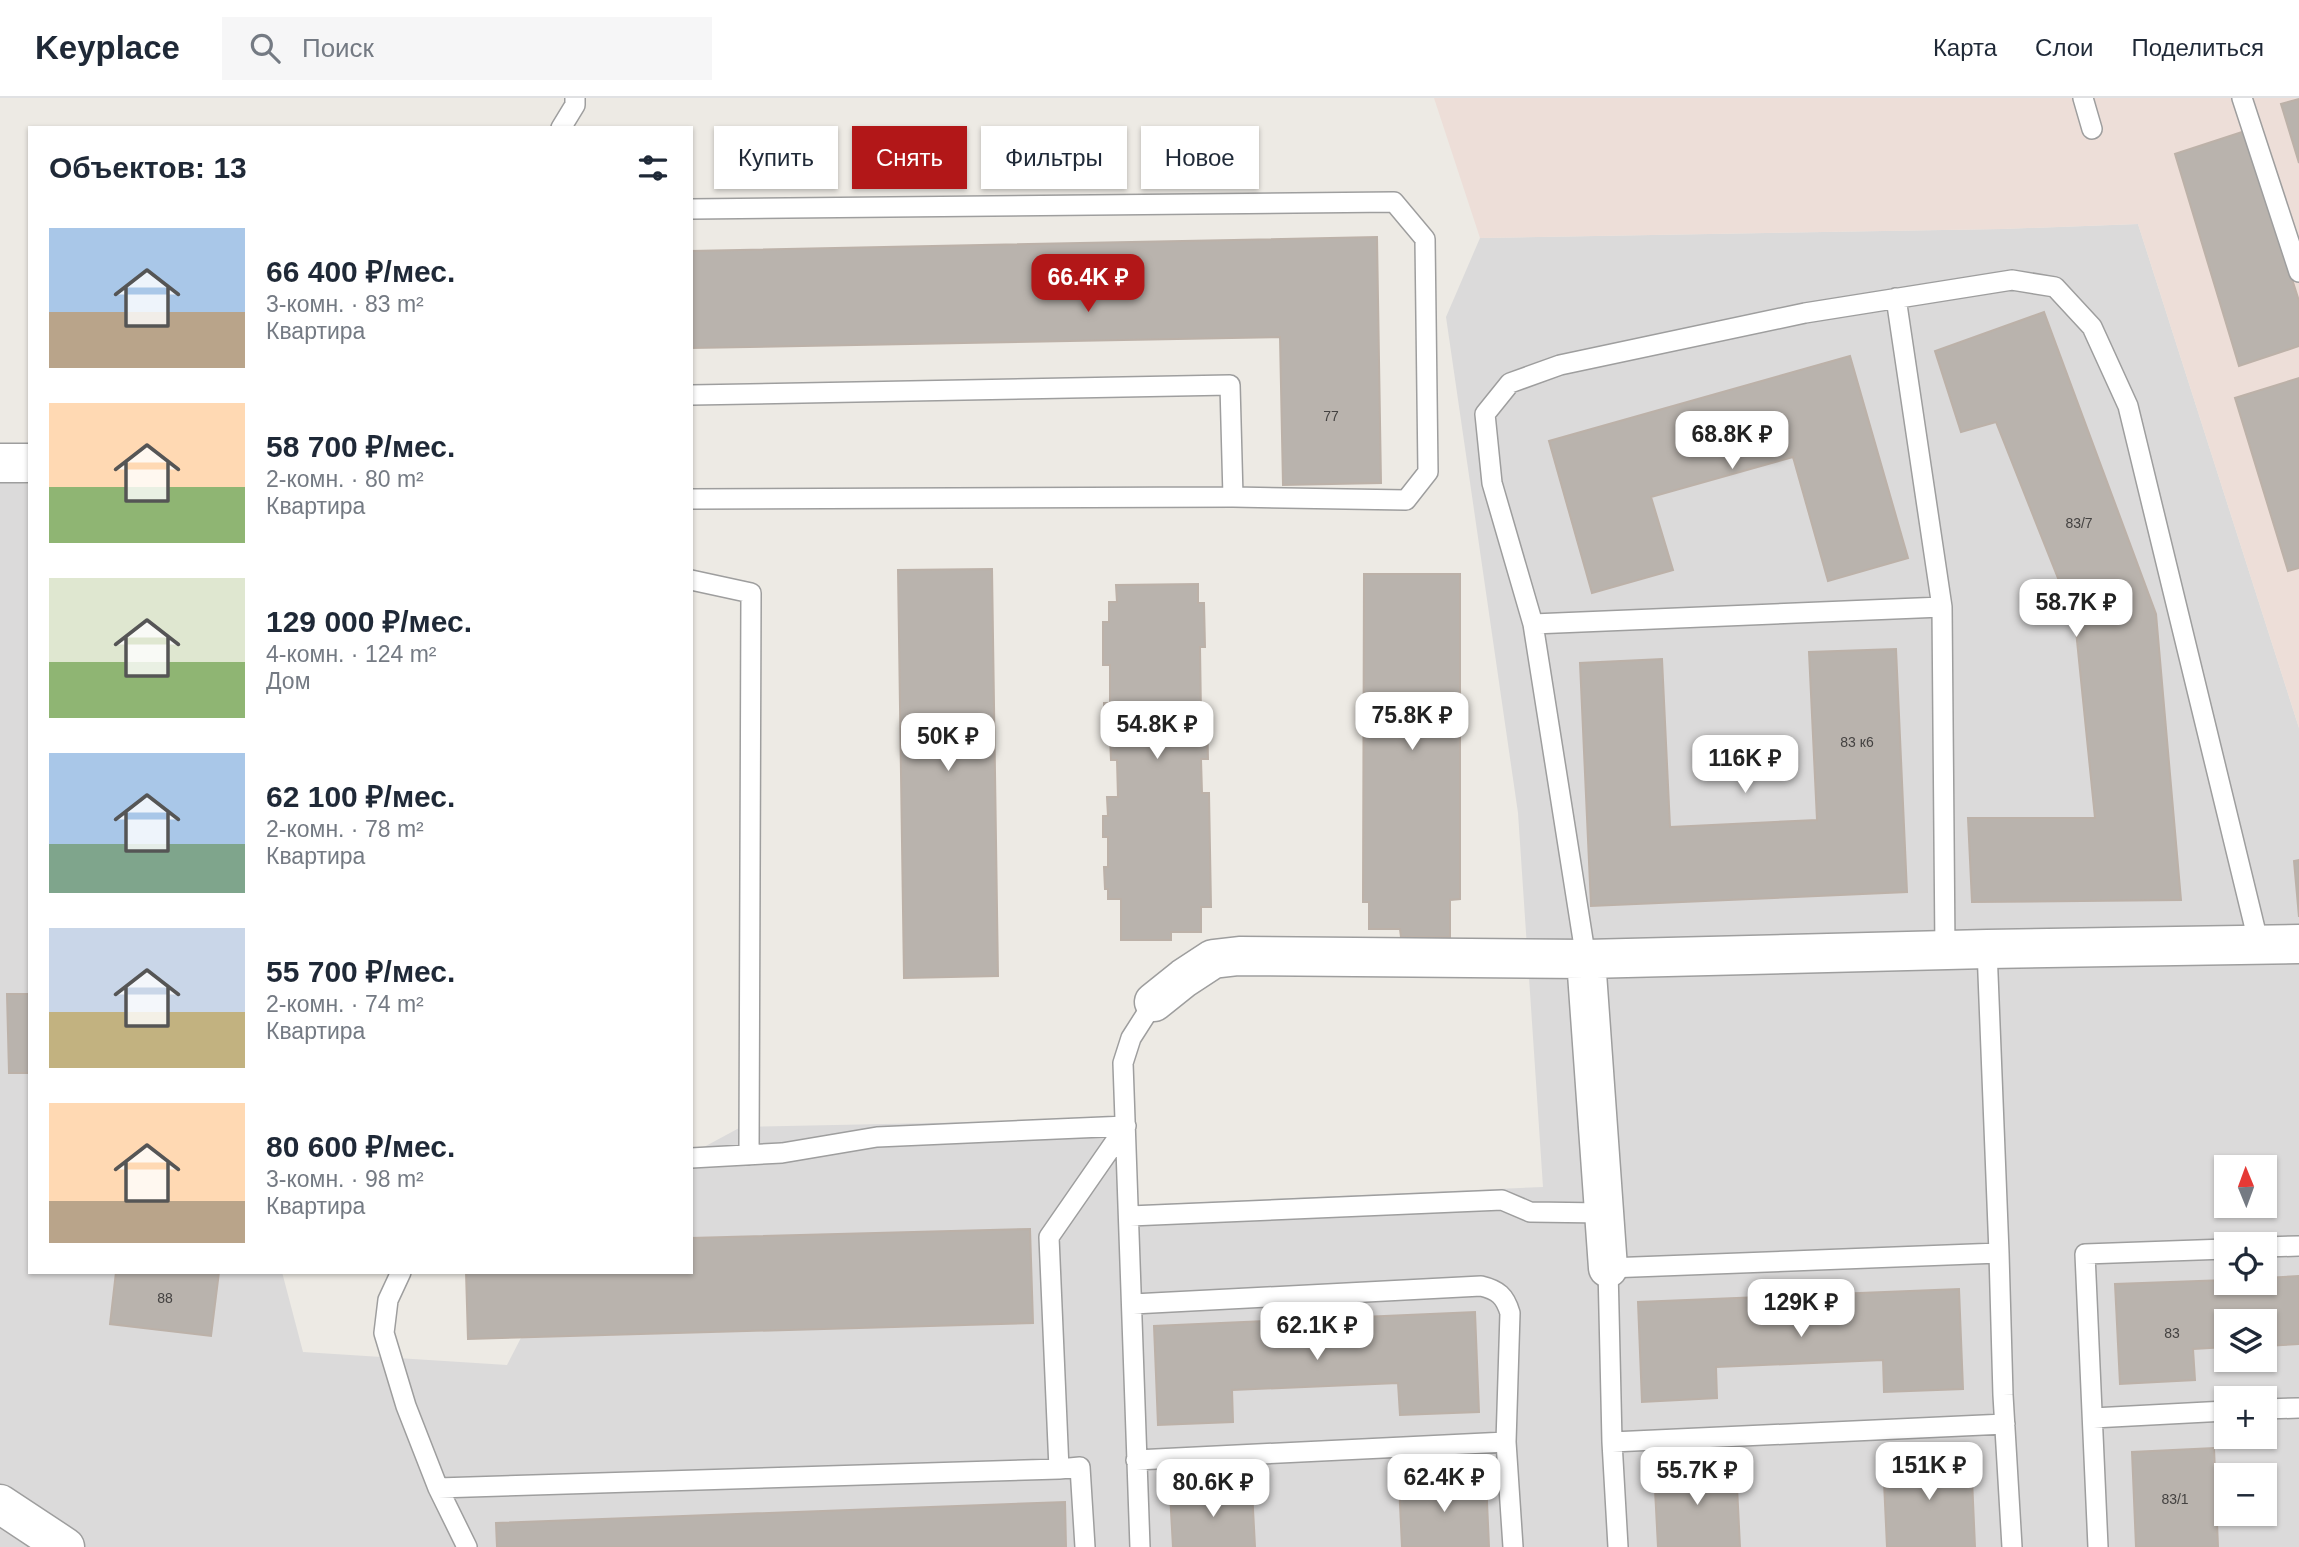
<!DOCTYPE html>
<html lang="ru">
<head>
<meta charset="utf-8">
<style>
	body { margin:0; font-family:Helvetica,sans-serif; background:#f6f6f7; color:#1f2937; height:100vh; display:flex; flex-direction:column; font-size:26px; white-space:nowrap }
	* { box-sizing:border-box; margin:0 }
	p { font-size:23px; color:#747a83 }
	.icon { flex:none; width:38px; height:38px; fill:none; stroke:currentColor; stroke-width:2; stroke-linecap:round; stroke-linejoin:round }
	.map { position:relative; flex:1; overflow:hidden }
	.details { position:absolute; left:28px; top:28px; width:665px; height:1148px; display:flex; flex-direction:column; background:#fff; border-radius:0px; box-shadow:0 2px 5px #0004 }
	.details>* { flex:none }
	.top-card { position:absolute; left:714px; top:28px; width:665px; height:63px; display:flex; gap:14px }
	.needle { width:46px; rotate:359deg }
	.controls { position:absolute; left:2214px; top:1057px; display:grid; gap:14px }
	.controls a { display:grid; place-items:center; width:63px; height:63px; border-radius:0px; background:#fff; box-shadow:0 2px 5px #0004; font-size:35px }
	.price { position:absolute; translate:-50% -60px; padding:0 16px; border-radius:14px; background:#fff; color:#222; font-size:23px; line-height:46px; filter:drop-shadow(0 2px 4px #0008) }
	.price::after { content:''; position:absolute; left:50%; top:42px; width:21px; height:16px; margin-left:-10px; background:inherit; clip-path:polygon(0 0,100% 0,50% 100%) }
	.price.selected { background:#b21718; color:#fff }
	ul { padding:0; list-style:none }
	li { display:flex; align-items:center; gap:21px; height:175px; padding:0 21px }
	li span { display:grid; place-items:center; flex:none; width:196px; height:140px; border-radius:0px; color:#555 }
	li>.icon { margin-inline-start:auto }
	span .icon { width:84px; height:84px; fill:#fffc; stroke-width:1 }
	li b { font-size:30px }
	h2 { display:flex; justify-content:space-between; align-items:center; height:84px; padding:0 21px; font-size:30px }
	.tag { padding:0 24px; border-radius:0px; background:#fff; box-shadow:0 2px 5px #0004; font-size:24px; line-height:63px }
	.tag.selected { background:#b21718; color:#fff }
	header { display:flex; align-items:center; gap:42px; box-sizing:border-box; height:98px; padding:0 35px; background:#fff; border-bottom:2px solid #e0e1e3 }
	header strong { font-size:33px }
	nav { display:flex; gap:38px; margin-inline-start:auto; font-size:24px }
	.search { width:490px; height:63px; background:#f6f6f7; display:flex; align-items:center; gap:18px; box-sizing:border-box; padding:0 24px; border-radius:0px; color:#747a83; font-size:26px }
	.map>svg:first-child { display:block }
	.residential { fill:#dbdada; fill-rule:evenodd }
	.military { fill:#edded8 }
	.building { fill:#b9b3ad; stroke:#bcb1a8; stroke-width:2 }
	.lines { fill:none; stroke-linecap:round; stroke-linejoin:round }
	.lane-casing { stroke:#9e9e9e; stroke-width:22 }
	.street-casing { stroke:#9e9e9e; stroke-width:41 }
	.lane { stroke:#fff; stroke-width:19 }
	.street { stroke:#fff; stroke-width:38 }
	.labels { text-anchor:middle; stroke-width:5; stroke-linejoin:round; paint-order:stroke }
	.number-label { font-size:14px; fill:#444241 }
</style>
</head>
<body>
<header>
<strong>Keyplace</strong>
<div class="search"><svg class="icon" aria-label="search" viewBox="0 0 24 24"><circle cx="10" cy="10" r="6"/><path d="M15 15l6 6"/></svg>Поиск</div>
<nav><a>Карта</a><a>Слои</a><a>Поделиться</a></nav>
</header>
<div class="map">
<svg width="2299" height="1449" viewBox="0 0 2299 1449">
	<rect width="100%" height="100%" fill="#edeae4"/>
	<path class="residential" d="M2138 126 2299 630V1449H0V383L30 386V1174H282L303 1254 507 1267 555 1174H691V1056L741 1029 1132 1021 1136 1107 1543 1089 1518 715 1446 219 1480 140 2002 131ZM2226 1069H2264V1108H2226ZM2226 1146H2264V1185H2226ZM2226 1223H2264V1262H2226ZM2226 1300H2264V1339H2226ZM2226 1377H2264V1416H2226Z"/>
	<path class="military" d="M1434 0H2299V630L2138 126 2002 131 1480 140Z"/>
	<path class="building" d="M2299 1V65L2281 6Z
		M2245 33 2299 203V248L2239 268 2175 56Z
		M1377 139 1381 385 1283 387 1280 239 691 250V153Z
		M2044 214 2156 516 2181 802 1972 804 1968 720H2095L2075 523 1996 324 1961 334 1935 253Z
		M1850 258 1908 460 1828 483 1793 359 1651 399 1673 472 1592 495 1549 343Z
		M2299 280V470L2288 473 2235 300Z
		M992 471 998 878 904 880 898 472Z
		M1364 476H1460V801L1450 802V839H1401L1400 831H1369V804H1363Z
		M1198 486V505H1204L1205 549H1200L1201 617H1207L1208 661H1201L1202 695H1209L1211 809H1201V834H1171V842H1121V801H1108V791H1105L1104 769H1108V739H1103V718H1108L1107 699H1118L1117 662H1111L1110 639H1105L1104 605H1110V567H1103V524H1109V504H1117L1116 487Z
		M1896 551 1907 794 1591 808 1580 565 1662 561 1670 729 1817 722 1809 554Z
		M2299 762V819L2294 763Z
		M7 896H30V975H9Z
		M1030 1131 1033 1225 468 1241 466 1174H691V1140Z
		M116 1174H219L211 1238 110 1226Z
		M2299 1178V1246L2264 1248V1223H2226V1249L2193 1251 2195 1282 2120 1286 2115 1186 2226 1182V1185H2264V1180Z
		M1959 1191 1963 1291 1884 1294 1883 1262 1716 1269 1717 1300 1642 1304 1638 1204Z
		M1475 1214 1479 1314 1400 1317 1398 1285 1232 1292 1233 1324 1158 1327 1154 1228Z
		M2214 1350 2218 1449H2136L2132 1354Z
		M1971 1358 1975 1449H1887L1883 1362Z
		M1736 1368 1740 1449H1658L1654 1372Z
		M1486 1381 1489 1449H1402L1399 1385Z
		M1252 1392 1255 1449H1173L1170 1395Z
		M1065 1404 1066 1449H497L496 1425Z"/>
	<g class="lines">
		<defs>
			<path id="lane" d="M2083 0 2092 31
				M2242 0 2299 174
				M561 30 575 7V0
				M691 111 1394 104 1425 141 1428 374 1406 402 1233 399 691 401
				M1896 200 1942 509 1945 852
				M691 297 1230 287 1233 399
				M691 482 751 495 749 1057
				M1533 526 1492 385 1485 316 1510 285 1560 267 1805 215 2012 182 2055 189 2092 229 2128 308 2259 847
				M1987 851 1999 1155
				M1586 861 1533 526 1942 509
				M691 1060 782 1055 877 1039 1126 1028
				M1130 1118 1502 1102 1530 1114 1604 1115
				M2264 1149 2299 1148
				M401 1174 388 1202 384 1235 406 1308 438 1390 467 1449
				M1133 1206 1481 1188C1498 1192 1505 1198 1510 1215L1506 1344 1513 1449
				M2264 1311 2299 1310
				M2093 1320 2226 1313
				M1612 1344 2005 1326
				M1136 1362 1506 1344
				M438 1390 1059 1371
				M1085 1449 1080 1369 1059 1371 1049 1139 1126 1028
				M1140 1449 1123 965 1131 940 1154 904
				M1618 1449 1612 1344 1608 1170 1999 1155 2003 1297 2012 1449
				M2098 1449 2085 1156 2226 1151"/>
			<path id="street" d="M0 365H30
				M1154 904 1184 880 1213 861 1239 858 1586 861
				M1608 1170 1586 861 1987 851 2299 846
				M0 1406 65 1449"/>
		</defs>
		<use href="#lane" class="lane-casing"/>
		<use href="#street" class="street-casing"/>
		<use href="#lane" class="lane"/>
		<use href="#street" class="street"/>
	</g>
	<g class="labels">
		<g class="number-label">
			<text x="1331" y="323">77</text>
			<text x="2079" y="430">83/7</text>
			<text x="1857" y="649">83 к6</text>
			<text x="165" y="1205">88</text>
			<text x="2172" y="1240">83</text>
			<text x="2175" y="1406">83/1</text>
		</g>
	</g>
</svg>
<div class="controls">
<a><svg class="needle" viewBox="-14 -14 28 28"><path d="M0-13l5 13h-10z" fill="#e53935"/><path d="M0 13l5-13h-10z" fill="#747a83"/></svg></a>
<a><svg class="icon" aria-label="locate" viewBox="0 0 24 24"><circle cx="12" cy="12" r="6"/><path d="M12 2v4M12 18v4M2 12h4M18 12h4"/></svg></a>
<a><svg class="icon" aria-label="layers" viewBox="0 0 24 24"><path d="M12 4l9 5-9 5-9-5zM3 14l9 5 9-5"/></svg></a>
<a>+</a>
<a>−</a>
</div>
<b class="price selected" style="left:1088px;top:216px">66.4K ₽</b>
<b class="price" style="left:1732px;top:373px">68.8K ₽</b>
<b class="price" style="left:2076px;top:541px">58.7K ₽</b>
<b class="price" style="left:1412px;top:654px">75.8K ₽</b>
<b class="price" style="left:1157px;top:663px">54.8K ₽</b>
<b class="price" style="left:948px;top:675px">50K ₽</b>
<b class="price" style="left:1745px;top:697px">116K ₽</b>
<b class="price" style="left:1801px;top:1241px">129K ₽</b>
<b class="price" style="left:1317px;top:1264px">62.1K ₽</b>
<b class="price" style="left:1929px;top:1404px">151K ₽</b>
<b class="price" style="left:1697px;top:1409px">55.7K ₽</b>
<b class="price" style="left:1444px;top:1416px">62.4K ₽</b>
<b class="price" style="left:1213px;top:1421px">80.6K ₽</b>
<div class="top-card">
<a class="tag">Купить</a>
<a class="tag selected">Снять</a>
<a class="tag">Фильтры</a>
<a class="tag">Новое</a>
</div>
<section class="details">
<h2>Объектов: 13<svg class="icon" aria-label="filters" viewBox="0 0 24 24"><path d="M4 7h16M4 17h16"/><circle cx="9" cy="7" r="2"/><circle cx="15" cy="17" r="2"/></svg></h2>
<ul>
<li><span style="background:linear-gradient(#a9c7e8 60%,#b9a48a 0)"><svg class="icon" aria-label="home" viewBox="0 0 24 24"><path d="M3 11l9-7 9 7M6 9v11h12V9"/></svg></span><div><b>66 400 ₽/мес.</b><p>3-комн. · 83 m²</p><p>Квартира</p></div></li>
<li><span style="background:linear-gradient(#ffd9b3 60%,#8fb573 0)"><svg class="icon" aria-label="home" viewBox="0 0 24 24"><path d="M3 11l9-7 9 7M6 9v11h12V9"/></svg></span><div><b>58 700 ₽/мес.</b><p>2-комн. · 80 m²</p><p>Квартира</p></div></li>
<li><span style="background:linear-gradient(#dfe7d0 60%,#8fb573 0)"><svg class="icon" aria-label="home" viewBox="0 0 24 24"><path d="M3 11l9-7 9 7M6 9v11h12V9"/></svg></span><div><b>129 000 ₽/мес.</b><p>4-комн. · 124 m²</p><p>Дом</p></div></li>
<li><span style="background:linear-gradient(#a9c7e8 65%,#7fa58c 0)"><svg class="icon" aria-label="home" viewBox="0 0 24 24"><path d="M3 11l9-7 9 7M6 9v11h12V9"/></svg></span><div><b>62 100 ₽/мес.</b><p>2-комн. · 78 m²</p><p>Квартира</p></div></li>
<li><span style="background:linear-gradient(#c9d6e8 60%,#c2b280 0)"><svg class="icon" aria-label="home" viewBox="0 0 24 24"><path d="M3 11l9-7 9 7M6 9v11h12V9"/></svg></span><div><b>55 700 ₽/мес.</b><p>2-комн. · 74 m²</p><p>Квартира</p></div></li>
<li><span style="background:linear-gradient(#ffd9b3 70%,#b9a48a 0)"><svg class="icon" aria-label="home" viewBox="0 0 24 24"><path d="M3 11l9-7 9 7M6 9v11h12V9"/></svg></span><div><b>80 600 ₽/мес.</b><p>3-комн. · 98 m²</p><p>Квартира</p></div></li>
</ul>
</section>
</div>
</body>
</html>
